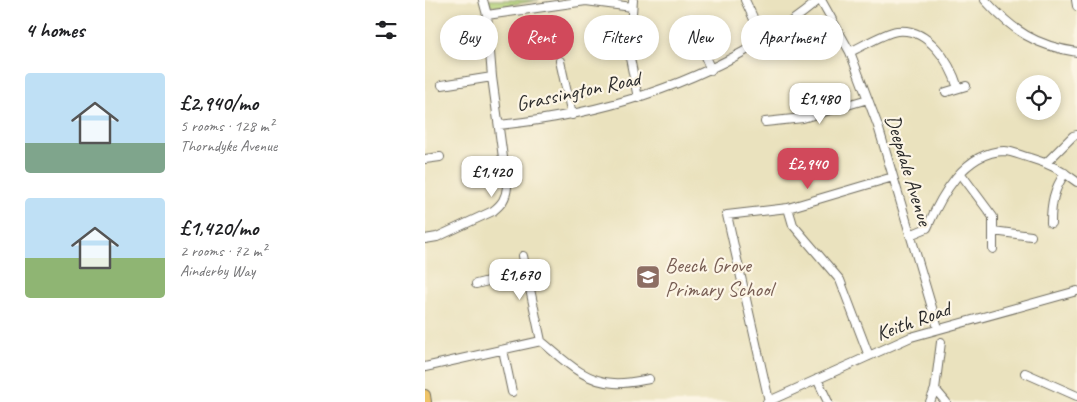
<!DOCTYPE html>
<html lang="en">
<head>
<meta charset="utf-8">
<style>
	body { margin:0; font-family:Caveat,sans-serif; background:#f2f2f2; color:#202124; height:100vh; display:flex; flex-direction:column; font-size:19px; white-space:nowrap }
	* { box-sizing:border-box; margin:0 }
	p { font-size:16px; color:#757577 }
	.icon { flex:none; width:28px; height:28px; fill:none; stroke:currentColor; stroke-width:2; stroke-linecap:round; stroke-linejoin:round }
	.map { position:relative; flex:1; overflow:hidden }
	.panel { display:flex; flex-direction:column; background:#fff; width:425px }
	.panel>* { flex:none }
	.banner { position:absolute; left:15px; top:15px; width:475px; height:45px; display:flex; gap:10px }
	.controls { position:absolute; left:591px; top:75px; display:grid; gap:10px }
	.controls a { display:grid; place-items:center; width:45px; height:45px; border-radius:50%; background:#fff; box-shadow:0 2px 8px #0003; font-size:25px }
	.price { position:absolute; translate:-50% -42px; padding:0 11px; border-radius:10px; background:#fff; color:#222; font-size:16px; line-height:32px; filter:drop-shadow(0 1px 2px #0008) }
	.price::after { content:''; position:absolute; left:50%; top:30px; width:15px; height:11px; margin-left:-8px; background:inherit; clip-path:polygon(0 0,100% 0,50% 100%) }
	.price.active { background:#d1495b; color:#fff }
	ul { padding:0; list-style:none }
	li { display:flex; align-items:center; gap:15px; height:125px; padding:0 25px }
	li span { display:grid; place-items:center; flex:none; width:140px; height:100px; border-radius:5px; color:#555 }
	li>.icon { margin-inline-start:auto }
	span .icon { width:60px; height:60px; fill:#fffc; stroke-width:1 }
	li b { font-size:21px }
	h2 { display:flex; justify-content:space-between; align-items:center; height:60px; padding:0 25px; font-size:21px }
	.tag { padding:0 18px; border-radius:22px; background:#fff; box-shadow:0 2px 8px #0003; font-size:18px; line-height:45px }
	.tag.active { background:#d1495b; color:#fff }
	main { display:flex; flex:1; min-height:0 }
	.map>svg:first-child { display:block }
	.green { fill:#b0cf76; stroke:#6e7d50 }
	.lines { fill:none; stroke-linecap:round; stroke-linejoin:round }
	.minor-casing { stroke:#6e6b5e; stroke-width:10 }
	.major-casing { stroke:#6e6b5e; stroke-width:12 }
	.minor { stroke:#fff; stroke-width:8 }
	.major { stroke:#efc469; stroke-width:10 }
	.labels { text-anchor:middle; stroke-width:4.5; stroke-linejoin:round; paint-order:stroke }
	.street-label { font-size:21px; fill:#2b2b2b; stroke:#fcf5e5 }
	.education-label { font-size:21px; fill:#785e54; stroke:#fcf5e5; text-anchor:start }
</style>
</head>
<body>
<main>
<section class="panel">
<h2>4 homes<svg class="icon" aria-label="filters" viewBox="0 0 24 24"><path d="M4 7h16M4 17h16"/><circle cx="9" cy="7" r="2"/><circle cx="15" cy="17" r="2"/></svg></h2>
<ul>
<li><span style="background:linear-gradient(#bfe0f5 70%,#7fa58c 0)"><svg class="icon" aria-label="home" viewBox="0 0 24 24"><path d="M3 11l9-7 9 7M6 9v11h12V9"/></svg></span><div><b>£2,940/mo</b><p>5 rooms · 128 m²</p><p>Thorndyke Avenue</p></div></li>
<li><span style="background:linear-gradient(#bfe0f5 60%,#8fb573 0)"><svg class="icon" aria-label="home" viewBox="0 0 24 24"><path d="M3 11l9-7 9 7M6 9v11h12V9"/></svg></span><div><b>£1,420/mo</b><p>2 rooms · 72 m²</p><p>Ainderby Way</p></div></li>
</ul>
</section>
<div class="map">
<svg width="652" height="402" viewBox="0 0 652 402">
	<rect width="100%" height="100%" fill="#fcf5e5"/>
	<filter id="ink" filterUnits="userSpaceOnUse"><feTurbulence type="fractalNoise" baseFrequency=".02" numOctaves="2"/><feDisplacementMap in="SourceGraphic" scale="10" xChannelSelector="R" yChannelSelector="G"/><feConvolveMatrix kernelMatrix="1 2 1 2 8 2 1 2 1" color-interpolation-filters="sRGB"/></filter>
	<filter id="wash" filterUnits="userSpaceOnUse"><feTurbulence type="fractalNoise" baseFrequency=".0096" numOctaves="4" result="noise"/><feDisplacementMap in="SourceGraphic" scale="20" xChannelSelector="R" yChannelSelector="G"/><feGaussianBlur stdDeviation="1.12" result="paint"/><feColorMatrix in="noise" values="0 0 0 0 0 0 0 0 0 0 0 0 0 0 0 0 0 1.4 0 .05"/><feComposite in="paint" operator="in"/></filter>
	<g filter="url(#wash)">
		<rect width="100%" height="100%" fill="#eae2be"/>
		<path class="green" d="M64 0H114L72 7 65 5Z"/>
	</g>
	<g filter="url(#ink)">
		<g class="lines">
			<defs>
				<path id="minor" d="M208 0 204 53 213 98
					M320 0 339 41
					M396 0 425 52 453 126 513 328
					M560 0C588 31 611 46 652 52
					M651 0 652 6
					M62 15 161 1 207 7
					M263 19 286 70
					M425 52C438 46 459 33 472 31 503 27 525 62 533 88
					M135 61 147 115
					M17 85 67 77
					M521 92 541 86
					M340 122 378 118 443 99
					M74 125C192 113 302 76 394 0
					M0 159 15 157
					M621 163 648 136 652 135
					M536 174 568 217V249
					M363 208 368 225 415 280 444 356
					M626 223C626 203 629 189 640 173
					M568 231 606 236
					M485 235 502 228C516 196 539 152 579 151 587 151 597 156 605 158 623 163 637 170 652 182
					M0 239 12 237 68 211C77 204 81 198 82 187L67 77 62 15 58 0
					M98 256 116 341
					M51 284 100 272
					M78 350 87 392
					M0 367 116 341C138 359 159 382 189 383 201 384 213 381 224 379
					M600 373 652 396
					M392 379 403 402
					M510 389 521 402
					M344 401 302 215 363 208 468 177
					M342 402 486 337 652 291
					M505 402 510 389 516 342"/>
				<path id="major" d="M0 395 1 402"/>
			</defs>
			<use href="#minor" class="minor-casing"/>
			<use href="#major" class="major-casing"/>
			<use href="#minor" class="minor"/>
			<use href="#major" class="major"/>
		</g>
	</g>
	<defs>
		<symbol id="school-square" viewBox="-11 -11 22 22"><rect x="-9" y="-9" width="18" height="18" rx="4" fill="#8d6e63" stroke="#fcf5e5"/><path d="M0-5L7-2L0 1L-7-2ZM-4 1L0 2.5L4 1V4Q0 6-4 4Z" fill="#fff"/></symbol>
	</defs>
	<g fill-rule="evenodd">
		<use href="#school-square" x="209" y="263" width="28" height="28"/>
	</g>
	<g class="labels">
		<g class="street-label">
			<text transform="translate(153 91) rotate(-12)" y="7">Grassington Road</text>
			<text transform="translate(484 170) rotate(73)" y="7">Deepdale Avenue</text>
			<text transform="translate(488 321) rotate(-20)" y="7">Keith Road</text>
		</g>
		<g class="education-label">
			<text x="240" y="272">Beech Grove<tspan x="240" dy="24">Primary School</tspan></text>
		</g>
	</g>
</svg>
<div class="controls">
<a><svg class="icon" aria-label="locate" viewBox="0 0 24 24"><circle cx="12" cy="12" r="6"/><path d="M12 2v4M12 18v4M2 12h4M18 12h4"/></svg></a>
</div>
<b class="price" style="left:395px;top:125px">£1,480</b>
<b class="price active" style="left:383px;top:190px">£2,940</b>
<b class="price" style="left:67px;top:198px">£1,420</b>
<b class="price" style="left:95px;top:301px">£1,670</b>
<div class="banner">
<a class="tag">Buy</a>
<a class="tag active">Rent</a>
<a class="tag">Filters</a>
<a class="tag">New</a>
<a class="tag">Apartment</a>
</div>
</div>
</main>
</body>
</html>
